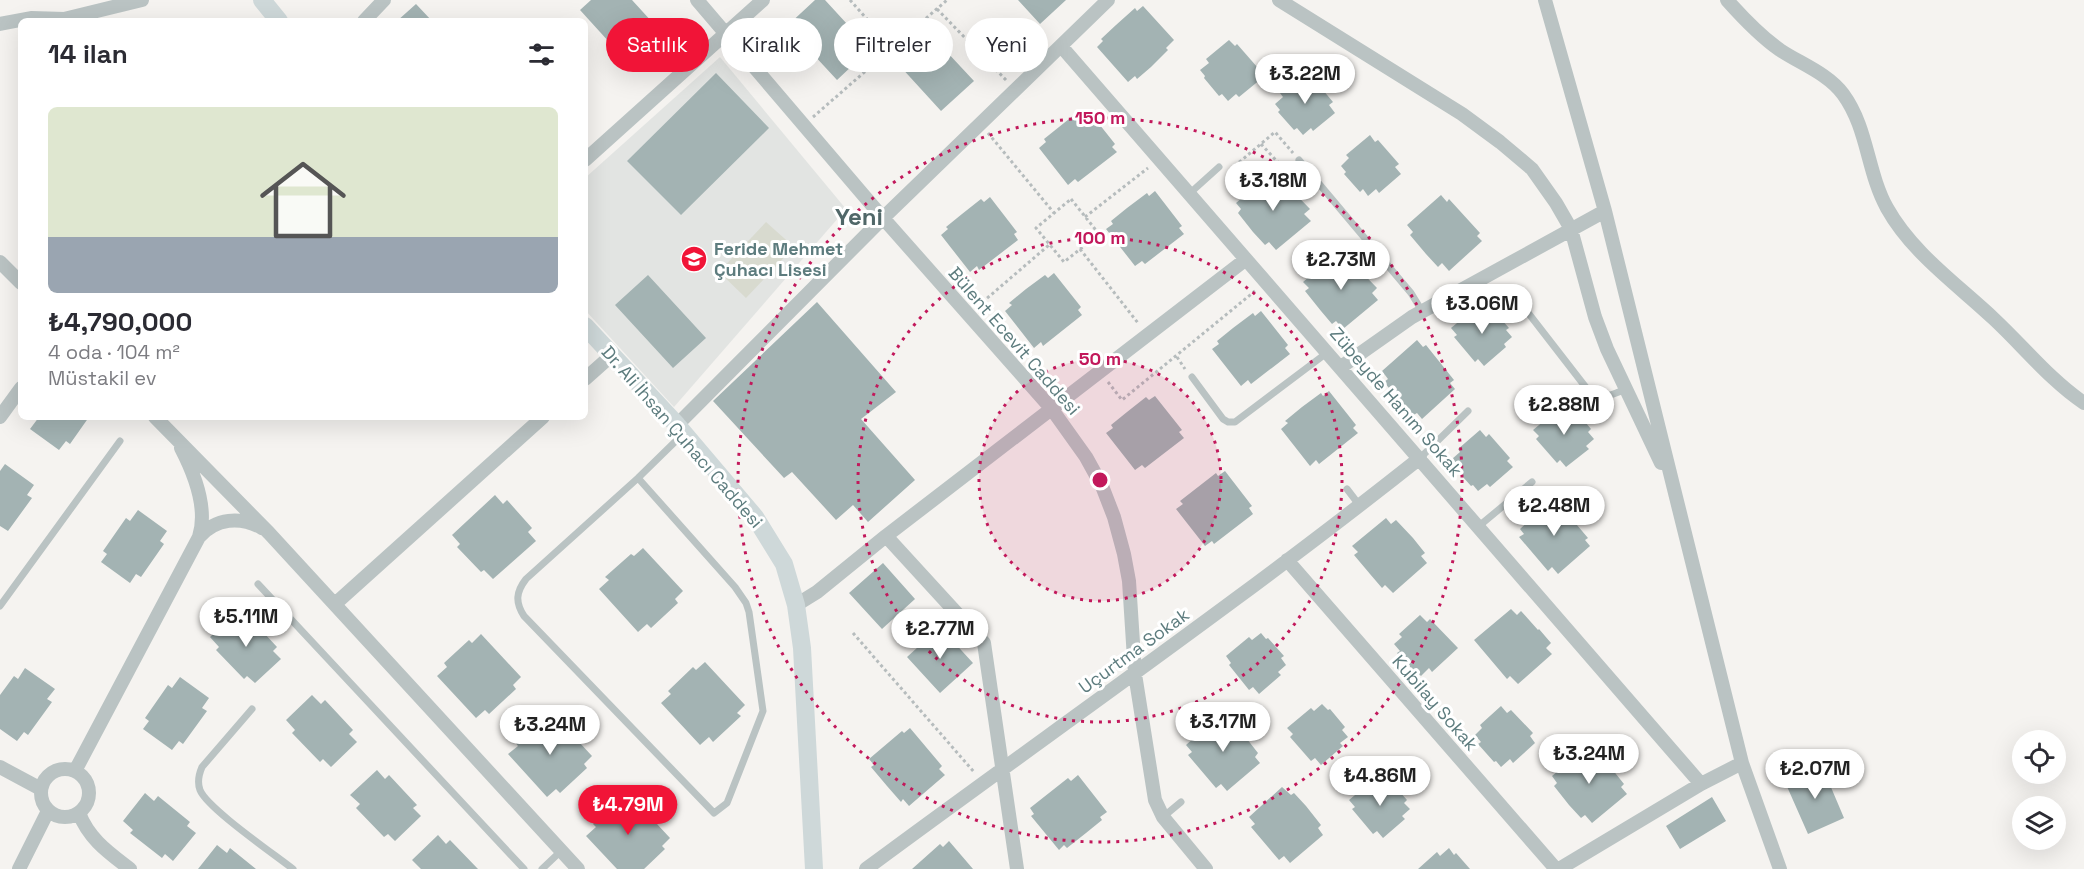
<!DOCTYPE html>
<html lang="tr">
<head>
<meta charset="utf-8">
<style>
	body { margin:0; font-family:"Space Grotesk",sans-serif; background:#f2f2f3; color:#2b2b33; height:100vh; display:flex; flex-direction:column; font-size:22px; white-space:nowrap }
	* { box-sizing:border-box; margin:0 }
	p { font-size:20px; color:#7c7c81 }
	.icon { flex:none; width:33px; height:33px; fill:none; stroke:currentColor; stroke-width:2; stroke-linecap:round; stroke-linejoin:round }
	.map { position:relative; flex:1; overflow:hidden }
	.drawer { position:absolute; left:18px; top:18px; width:570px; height:402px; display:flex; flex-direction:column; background:#fff; border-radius:9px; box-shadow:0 6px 24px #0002 }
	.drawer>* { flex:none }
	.banner { position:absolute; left:606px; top:18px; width:570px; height:54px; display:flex; gap:12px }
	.fabs { position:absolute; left:2012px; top:730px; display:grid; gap:12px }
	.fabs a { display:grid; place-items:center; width:54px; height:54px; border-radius:50%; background:#fff; box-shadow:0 6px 24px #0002; font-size:30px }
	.price { position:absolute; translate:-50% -51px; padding:0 14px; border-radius:21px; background:#fff; color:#222; font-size:20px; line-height:39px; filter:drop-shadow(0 2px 3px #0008) }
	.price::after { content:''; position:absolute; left:50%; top:36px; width:18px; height:14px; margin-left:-9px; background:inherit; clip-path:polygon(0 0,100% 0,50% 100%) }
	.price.current { background:#f11437; color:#fff }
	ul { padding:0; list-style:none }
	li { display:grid; align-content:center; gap:12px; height:318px; padding:0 30px }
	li+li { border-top:2px solid #e1e1e2 }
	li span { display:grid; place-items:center; height:186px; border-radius:9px; color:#555 }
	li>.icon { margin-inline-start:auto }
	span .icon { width:108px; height:108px; fill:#fffc; stroke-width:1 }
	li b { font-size:26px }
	h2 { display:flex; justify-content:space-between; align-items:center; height:72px; padding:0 30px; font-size:26px }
	.chip { padding:0 21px; border-radius:27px; background:#fff; box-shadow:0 6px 24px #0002; font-size:21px; line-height:54px }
	.chip.current { background:#f11437; color:#fff }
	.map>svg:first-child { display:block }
	.built { fill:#e2e4e2 }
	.green { fill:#d8dacf }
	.building { fill:#a3b3b3 }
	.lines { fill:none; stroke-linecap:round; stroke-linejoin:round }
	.path { stroke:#b6bcbd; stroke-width:3; stroke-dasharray:3 3; stroke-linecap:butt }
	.lane { stroke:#bac3c3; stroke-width:7 }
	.street { stroke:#bac3c3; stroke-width:14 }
	.secondary { stroke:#ced8d9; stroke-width:18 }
	.ring { fill:none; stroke:#c2185b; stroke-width:3; stroke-dasharray:3 6 }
	.labels { text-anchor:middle; stroke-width:6; stroke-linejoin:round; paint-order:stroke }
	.poi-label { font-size:18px; font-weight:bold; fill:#5d7c7e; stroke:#fff; text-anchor:start }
	.street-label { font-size:18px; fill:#5d7c7e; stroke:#fff }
	.district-label { font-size:24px; font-weight:bold; fill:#506768; stroke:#fff }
	.centre { fill:#c2185b; stroke:#fff; stroke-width:3 }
	.ring-label { font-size:18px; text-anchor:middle; font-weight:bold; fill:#c2185b; stroke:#fff; stroke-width:6; stroke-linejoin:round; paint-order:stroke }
</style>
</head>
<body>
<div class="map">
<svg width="2084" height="869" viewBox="0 0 2084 869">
	<rect width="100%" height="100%" fill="#f5f3f0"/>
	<path class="built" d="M720 57 846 209 674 407 585 310V178Z"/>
	<path class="green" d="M766 222 794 247 746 298 719 272Z"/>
	<path class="building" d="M591 0H632L663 34 630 65 580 10Z
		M815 0H825L870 49 837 80 787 26Z
		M1018 0H1066L1040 24Z
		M416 4 432 21H397Z
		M1143 6 1174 40 1166 48 1168 50 1151 67 1137 79 1135 76 1128 82 1097 47 1103 41 1101 39 1116 25 1135 8 1137 11Z
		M932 36 974 81 941 111 899 65Z
		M1229 40 1235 46 1237 44 1258 68 1255 72 1261 79 1239 97 1236 94 1228 101 1222 94 1219 96 1204 78 1205 76 1200 70 1209 63 1206 59Z
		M716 73 769 128 681 215 627 161Z
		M1304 74 1309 80 1312 77 1333 102 1329 105 1335 113 1313 131 1311 128 1303 135 1297 128 1294 130 1278 112 1280 110 1275 104 1283 97 1280 93Z
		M1088 110 1115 144 1112 147 1117 152 1078 182 1075 179 1068 185 1039 148 1046 142 1044 139 1079 111 1082 115Z
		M1370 135 1375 142 1378 140 1399 164 1395 167 1401 174 1379 193 1376 189 1368 196 1363 189 1360 192 1344 174 1346 172 1341 166 1349 158 1346 155Z
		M1269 175 1275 182 1280 178 1310 209 1304 214 1311 221 1276 250 1269 242 1265 245 1253 232 1238 213 1241 209 1236 203Z
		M1155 191 1182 226 1179 228 1184 234 1145 264 1142 261 1135 266 1106 229 1113 224 1111 221 1127 208 1147 193 1149 196Z
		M1441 195 1447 202 1449 199 1480 233 1477 236 1482 241 1449 271 1442 263 1438 267 1426 254 1410 235 1413 232 1407 225Z
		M990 197 1017 232 1014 234 1018 240 979 270 977 266 970 272 941 235 948 229 946 227 962 214 981 199 984 202Z
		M1336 254 1342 261 1347 257 1377 288 1372 293 1378 300 1343 329 1336 321 1332 324 1321 311 1305 291 1309 288 1303 282Z
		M1054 273 1081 307 1078 310 1082 315 1043 346 1041 342 1034 348 1005 311 1012 305 1009 303 1026 289 1045 275 1048 278Z
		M648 275 706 338 673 368 615 305Z
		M817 302 896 392 861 419 915 480 868 522 853 505 836 520 792 472 784 478 713 401Z
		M1486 305 1492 311 1493 310 1509 328 1506 330 1512 337 1504 344 1506 347 1484 366 1478 359 1475 362 1454 337 1457 335 1451 328 1474 309 1477 312Z
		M1261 311 1288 345 1285 348 1290 354 1251 384 1248 380 1241 386 1212 349 1219 344 1217 341 1233 328 1253 313 1255 316Z
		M1417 340 1423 347 1426 345 1454 380 1450 383 1455 389 1422 419 1417 413 1412 416 1384 382 1388 379 1382 371Z
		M1329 391 1356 425 1353 428 1358 433 1319 464 1316 460 1310 466 1281 429 1288 423 1285 421 1302 407 1321 393 1323 396Z
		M1155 396 1182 430 1179 432 1184 438 1145 468 1142 465 1135 470 1106 433 1113 428 1111 425 1127 412 1146 397 1149 400Z
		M1568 406 1574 413 1576 411 1591 429 1588 432 1594 439 1586 446 1589 449 1566 467 1560 460 1557 463 1536 439 1539 436 1533 430 1557 410 1559 414Z
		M39 417H89L70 444 66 441 59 450 30 429Z
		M1480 430 1486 437 1489 434 1510 458 1507 461 1513 467 1490 487 1487 484 1478 491 1473 485 1471 486 1455 468 1458 465 1452 459 1460 452 1458 449Z
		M5 464 34 485 27 495 32 498 8 531 0 526V471Z
		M1225 471 1252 506 1249 508 1253 514 1214 544 1212 541 1205 546 1176 509 1183 504 1180 501 1216 473 1218 476Z
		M495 495 503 504 507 500 532 528 528 532 536 541 493 579 484 570 481 572 457 547 460 544 452 535Z
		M1553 499 1559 506 1561 503 1573 516 1571 518 1588 538 1585 540 1590 546 1558 574 1552 567 1548 571 1519 537 1524 534 1520 529Z
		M138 510 167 531 160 541 164 544 141 577 136 574 130 583 101 562 107 554 103 551 126 518 130 521Z
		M1386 518 1391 524 1396 520 1413 538 1425 553 1421 556 1427 563 1393 593 1385 585 1382 588 1370 574 1354 555 1358 552 1352 546Z
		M643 548 683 591 675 599 678 603 651 628 647 624 638 632 599 589 609 580 605 577 631 554 634 556Z
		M883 563 915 599 882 629 849 593Z
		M1511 609 1517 615 1521 611 1538 630 1539 629 1551 643 1546 648 1552 654 1518 684 1510 676 1507 679 1474 640Z
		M236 612 245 621 249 617 277 647 273 651 281 659 255 683 247 676 244 679 216 650 219 647 210 637Z
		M1420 615 1427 622 1430 619 1458 648 1432 672 1429 668 1421 676 1415 670 1413 671 1397 653 1400 651 1394 644 1402 637 1399 634Z
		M940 627 973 663 940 693 907 657Z
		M1261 633 1266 639 1268 638 1284 656 1281 658 1286 665 1278 672 1281 675 1259 694 1253 687 1249 690 1229 665 1231 663 1226 656 1249 637 1252 640Z
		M481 634 521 677 513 685 516 689 489 714 485 710 476 718 437 676 447 667 444 663 469 640 472 643Z
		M705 662 745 705 737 713 741 716 713 742 709 737 700 745 661 703 671 694 668 691 693 667 696 670Z
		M25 668 55 689 47 699 52 702 28 735 24 732 17 741 0 729V695L14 676 18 679Z
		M180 677 209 698 202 708 207 711 183 744 179 741 172 750 143 729 149 721 145 718 168 685 172 688Z
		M312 695 321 704 325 700 353 730 349 734 357 742 331 767 323 759 320 762 292 733 295 730 286 720Z
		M1322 704 1328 710 1330 709 1345 727 1342 730 1348 737 1340 743 1343 746 1321 765 1315 758 1311 761 1290 737 1293 734 1287 728 1311 708 1314 711Z
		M1501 706 1507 713 1511 710 1533 733 1530 736 1535 743 1513 763 1510 759 1501 767 1496 761 1494 762 1478 744 1481 742 1475 735 1482 728 1480 725Z
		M552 713 592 756 584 764 587 768 560 793 556 789 547 797 508 754 518 746 515 742 540 719 543 722Z
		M1219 715 1228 723 1231 721 1243 734 1258 753 1255 757 1260 763 1227 791 1221 784 1216 788 1188 755 1192 752 1186 745Z
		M910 728 942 766 939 769 945 775 909 806 903 799 901 802 887 786 871 767 874 765 869 759 902 731 904 733Z
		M1585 748 1591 755 1596 751 1612 769 1624 784 1621 787 1627 794 1592 823 1585 815 1581 818 1569 805 1554 786 1557 783 1552 776Z
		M1822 766 1844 818 1808 834 1785 782Z
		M377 770 385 779 389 775 417 805 413 808 421 816 395 841 388 834 384 837 356 808 360 804 350 795Z
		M1078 775 1107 812 1100 817 1102 820 1086 833 1067 848 1064 845 1059 850 1031 816 1034 814 1030 808 1068 778 1071 781Z
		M1384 777 1390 783 1391 782 1407 800 1404 803 1410 809 1402 816 1405 819 1383 838 1377 831 1373 834 1352 809 1355 807 1349 800 1372 781 1375 784Z
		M1282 787 1291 795 1294 793 1306 806 1321 825 1318 828 1323 835 1290 863 1284 856 1279 860 1251 827 1255 824 1249 817Z
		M145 793 154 801 158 796 190 822 187 826 196 833 173 861 165 854 162 858 130 833 133 830 123 821Z
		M630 795 670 838 662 846 665 849 644 869H617L586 836 596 827 593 824 618 800 621 803Z
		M1712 797 1726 821 1680 849 1666 826Z
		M438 835 446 844 450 840 478 869H421L412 860Z
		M949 841 973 869H912L940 844 943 847Z
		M217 845 227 853 230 848 256 869H198Z
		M1449 848 1454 855 1456 853 1470 869H1418L1437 852 1440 856Z"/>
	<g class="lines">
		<path class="path" d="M850 0 893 48
			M937 9 1006 80
			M813 117 947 0
			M988 133 1054 213
			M1261 144 1286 171
			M1230 170 1275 132 1293 153
			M1071 199 1099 234 1064 262 1036 228Z
			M1085 217 1148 168
			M1080 249 1138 323
			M978 306 1049 245
			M1177 357 1185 369
			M1108 382 1122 400 1255 291
			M853 633 974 772"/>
		<path class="lane" d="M1299 160 1411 293 1422 311
			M1189 194 1219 167
			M1519 301 1591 394C1604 400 1613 394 1626 389
			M1192 377 1223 419 1228 422H1235L1328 352
			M1420 458 1468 411
			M638 478 735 587 746 603 749 612 763 711 727 803 714 813 524 616C515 602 516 592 526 579L638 478 684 433
			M1347 489 1360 506
			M1479 526 1532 482
			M258 584 524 869
			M0 606 120 441
			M252 709 202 767C199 774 197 782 200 790 207 808 274 854 293 869
			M1163 817 1181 802
			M542 869 561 851"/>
		<path class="street" d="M697 0 883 218 1051 408 1086 457 1102 486 1114 517 1124 554 1129 581 1135 674 1155 800 1163 817 1206 869
			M1279 0 1462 114 1500 142 1532 169 1556 203 1571 229 1595 317 1607 349 1661 463
			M1545 0 1605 211 1742 763 1780 869
			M1727 0C1743 18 1760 36 1780 50 1801 64 1827 73 1843 94 1868 128 1867 172 1887 208 1912 253 1958 285 1994 319 2024 347 2050 380 2084 403
			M364 21 384 0
			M0 24 31 18 64 19 142 0
			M1061 46C1273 293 1489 537 1701 784
			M585 160 763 0
			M0 262 21 283
			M1341 367 1412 317 1605 211
			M585 379 612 355
			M0 417 21 388
			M155 417 269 533 578 869
			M677 425 883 218 1108 0
			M886 536 984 643 1017 869
			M199 537C216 518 240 516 262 528
			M1287 560 1556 869
			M335 604 543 417
			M796 605 817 592 886 536 1245 260
			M0 767 41 789
			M41 793a24 24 0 1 1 48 0a24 24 0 1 1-48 0Z
			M75 771 199 537C208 509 194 473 181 448
			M79 813C89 839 108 852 130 869
			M19 869 48 811
			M866 869C1051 732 1240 601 1420 458
			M1559 869 1701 784 1742 763"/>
		<path class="secondary" d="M262 0 279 21
			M585 326 677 425 755 517 784 564 796 605 802 648 814 869"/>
	</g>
	<circle cx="1100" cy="480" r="121" fill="#c2185b" fill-opacity=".12"/>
	<g class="ring">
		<circle cx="1100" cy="480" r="121"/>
		<circle cx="1100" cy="480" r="242"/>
		<circle cx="1100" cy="480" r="362"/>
	</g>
	<defs>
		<symbol id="school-disc" viewBox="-11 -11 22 22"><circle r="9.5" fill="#f11437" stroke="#fff"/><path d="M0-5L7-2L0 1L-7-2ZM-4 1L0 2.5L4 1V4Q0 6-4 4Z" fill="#fff"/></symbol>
	</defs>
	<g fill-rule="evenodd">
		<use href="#school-disc" x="679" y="244" width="30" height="30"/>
	</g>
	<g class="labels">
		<g class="poi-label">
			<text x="714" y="255">Feride Mehmet<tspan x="714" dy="21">Çuhacı Lisesi</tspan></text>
		</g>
		<g class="street-label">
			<text transform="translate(1014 341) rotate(49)" y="6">Bülent Ecevit Caddesi</text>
			<text transform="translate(1396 402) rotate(49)" y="6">Zübeyde Hanım Sokak</text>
			<text transform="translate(682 437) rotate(49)" y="6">Dr. Ali İhsan Çuhacı Caddesi</text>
			<text transform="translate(1134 651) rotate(-36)" y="6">Uçurtma Sokak</text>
			<text transform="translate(1435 703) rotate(49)" y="6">Kubilay Sokak</text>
		</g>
		<g class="district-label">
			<text x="859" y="225">Yeni</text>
		</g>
	</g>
	<circle cx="1100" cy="480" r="9" class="centre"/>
	<g class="ring-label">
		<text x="1100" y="124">150 m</text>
		<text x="1100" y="244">100 m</text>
		<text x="1100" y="365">50 m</text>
	</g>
</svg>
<div class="fabs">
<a><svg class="icon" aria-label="locate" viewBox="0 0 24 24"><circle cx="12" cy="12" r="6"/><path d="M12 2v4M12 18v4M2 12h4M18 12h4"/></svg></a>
<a><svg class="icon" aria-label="layers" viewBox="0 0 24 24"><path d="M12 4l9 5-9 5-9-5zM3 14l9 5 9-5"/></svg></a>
</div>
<b class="price" style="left:1305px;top:105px">₺3.22M</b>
<b class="price" style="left:1273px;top:212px">₺3.18M</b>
<b class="price" style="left:1341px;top:291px">₺2.73M</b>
<b class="price" style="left:1482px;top:335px">₺3.06M</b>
<b class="price" style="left:1564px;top:436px">₺2.88M</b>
<b class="price" style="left:1554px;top:537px">₺2.48M</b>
<b class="price" style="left:246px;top:648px">₺5.11M</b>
<b class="price" style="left:940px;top:660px">₺2.77M</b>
<b class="price" style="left:1223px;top:753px">₺3.17M</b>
<b class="price" style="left:550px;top:756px">₺3.24M</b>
<b class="price" style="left:1589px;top:785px">₺3.24M</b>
<b class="price" style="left:1815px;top:800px">₺2.07M</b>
<b class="price" style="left:1380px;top:807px">₺4.86M</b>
<b class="price current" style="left:628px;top:836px">₺4.79M</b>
<div class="banner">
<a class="chip current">Satılık</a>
<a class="chip">Kiralık</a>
<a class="chip">Filtreler</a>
<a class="chip">Yeni</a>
</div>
<section class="drawer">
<h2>14 ilan<svg class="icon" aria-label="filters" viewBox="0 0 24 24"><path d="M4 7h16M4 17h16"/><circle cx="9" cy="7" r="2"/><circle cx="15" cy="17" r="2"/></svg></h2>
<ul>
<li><span style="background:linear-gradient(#dfe7d0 70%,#9aa5b1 0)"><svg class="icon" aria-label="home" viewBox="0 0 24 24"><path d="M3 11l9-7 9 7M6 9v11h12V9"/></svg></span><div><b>₺4,790,000</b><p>4 oda · 104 m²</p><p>Müstakil ev</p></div></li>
</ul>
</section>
</div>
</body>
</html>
